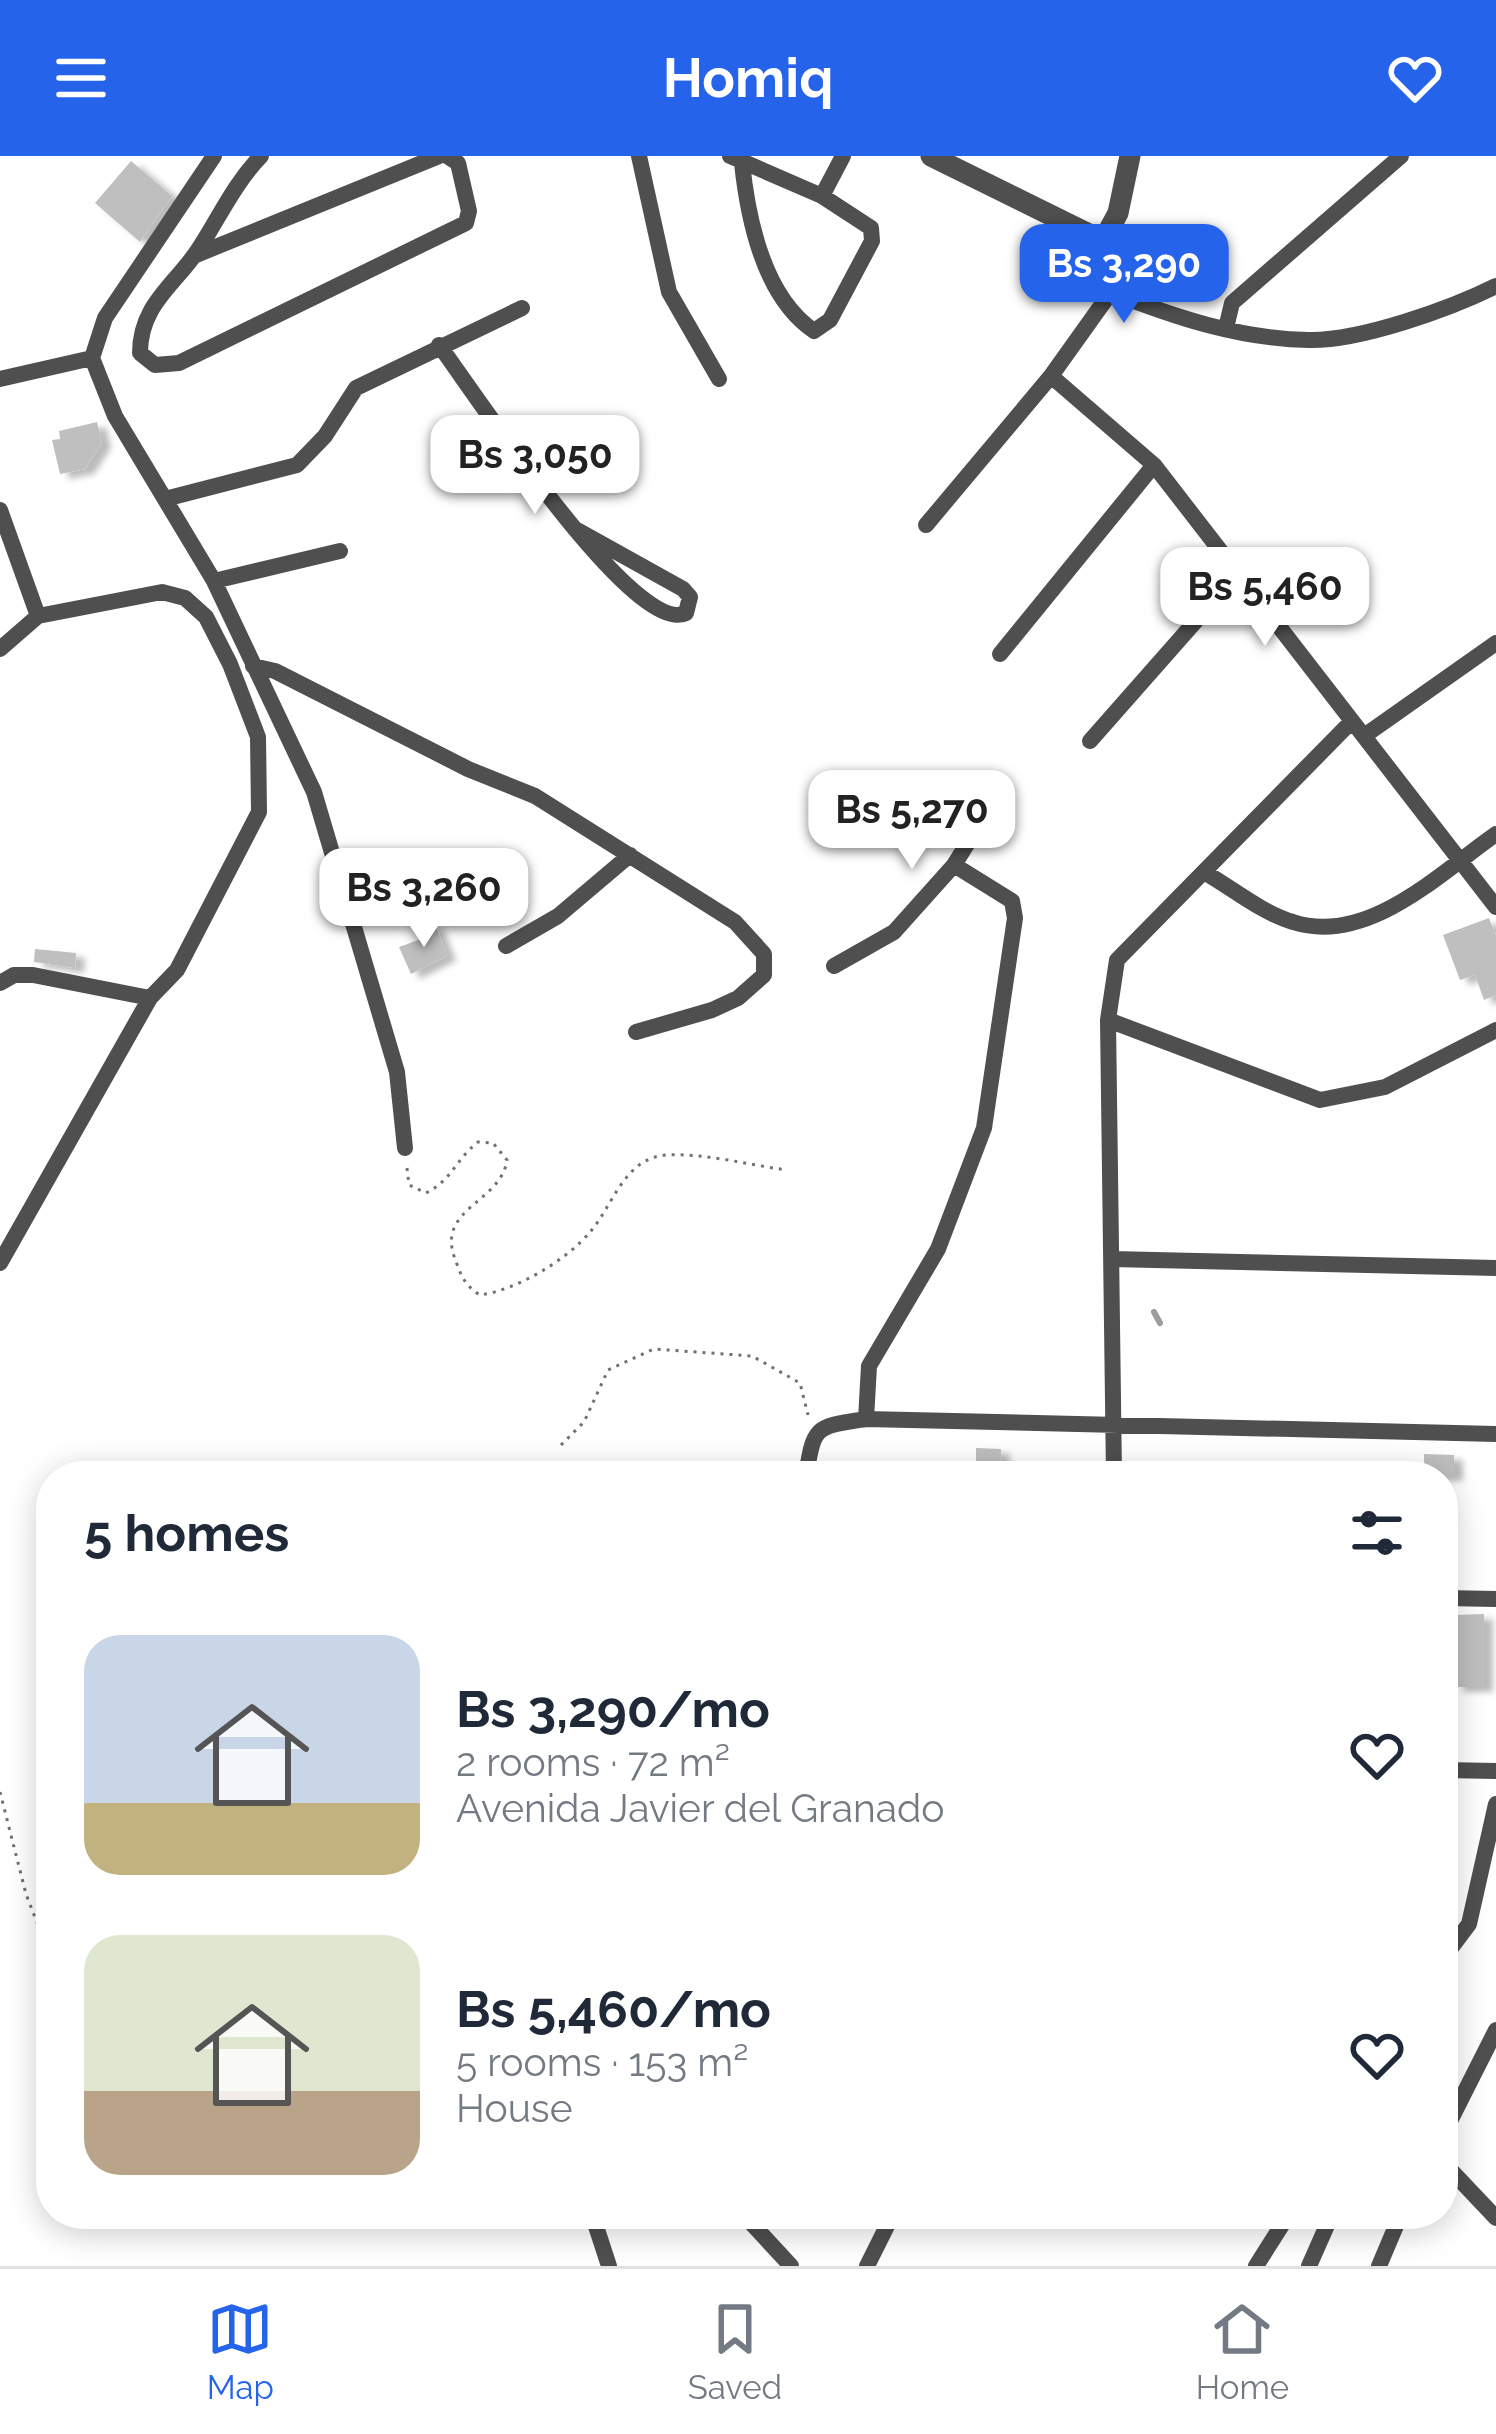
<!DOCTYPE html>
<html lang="en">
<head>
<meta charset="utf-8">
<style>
	body { margin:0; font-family:Raleway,sans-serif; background:#f6f6f7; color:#1f2937; height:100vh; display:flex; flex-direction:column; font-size:45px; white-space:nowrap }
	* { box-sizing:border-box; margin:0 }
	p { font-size:39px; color:#747a83 }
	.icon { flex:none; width:66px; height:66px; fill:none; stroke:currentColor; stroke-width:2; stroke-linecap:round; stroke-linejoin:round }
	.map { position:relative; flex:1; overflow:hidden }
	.side { position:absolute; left:36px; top:1305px; width:1422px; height:768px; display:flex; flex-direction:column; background:#fff; border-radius:48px; box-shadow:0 6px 30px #0003 }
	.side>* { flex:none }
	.price { position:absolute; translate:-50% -102px; padding:0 27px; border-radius:24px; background:#fff; color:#222; font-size:39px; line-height:78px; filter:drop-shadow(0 3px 6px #0008) }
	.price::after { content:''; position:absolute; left:50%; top:72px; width:36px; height:27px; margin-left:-18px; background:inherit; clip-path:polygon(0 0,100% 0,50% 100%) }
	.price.current { background:#2563eb; color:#fff }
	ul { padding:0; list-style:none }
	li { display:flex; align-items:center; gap:36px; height:300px; padding:0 48px }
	li span { display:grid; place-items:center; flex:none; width:336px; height:240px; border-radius:36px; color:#555 }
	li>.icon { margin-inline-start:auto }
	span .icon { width:144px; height:144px; fill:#fffc; stroke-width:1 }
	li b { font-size:51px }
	h2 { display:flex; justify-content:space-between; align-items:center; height:144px; padding:0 48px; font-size:51px }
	header { display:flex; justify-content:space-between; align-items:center; height:156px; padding:0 48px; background:#2563eb; color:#fff; font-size:54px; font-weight:700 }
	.tabs { display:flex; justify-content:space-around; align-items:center; height:168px; border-top:3px solid #e0e1e3; background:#fff; font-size:33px; color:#747a83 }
	.tabs a { display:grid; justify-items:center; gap:6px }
	.tabs .current { color:#2563eb }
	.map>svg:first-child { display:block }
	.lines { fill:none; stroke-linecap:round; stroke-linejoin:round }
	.stream { stroke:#9d9d9d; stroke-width:6 }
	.building { fill:#bfbfbf; filter:url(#shadow) }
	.path { stroke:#717171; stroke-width:3; stroke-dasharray:3 6; stroke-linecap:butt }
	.minor { stroke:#4f4f4f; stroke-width:16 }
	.tertiary { stroke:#4f4f4f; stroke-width:21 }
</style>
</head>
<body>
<header><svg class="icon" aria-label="menu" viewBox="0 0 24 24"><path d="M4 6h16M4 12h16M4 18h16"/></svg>Homiq<svg class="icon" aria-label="heart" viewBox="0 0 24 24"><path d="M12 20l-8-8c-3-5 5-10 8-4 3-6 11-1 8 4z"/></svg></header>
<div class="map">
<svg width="1496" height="2110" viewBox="0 0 1496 2110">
	<defs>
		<filter id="shadow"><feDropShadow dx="9" dy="5" stdDeviation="3" flood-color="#0004"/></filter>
	</defs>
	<rect width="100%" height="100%" fill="#fff"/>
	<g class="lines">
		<path class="stream" d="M1154 1156 1160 1167"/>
	</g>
	<path class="building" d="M131 5 172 40 140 86 95 47Z
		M97 266 102 287 85 313 60 318 52 284 60 283 59 275Z
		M1489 762 1496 780V839L1484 844 1475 819 1460 824 1443 779Z
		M435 768 447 800 411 818 399 791 424 782 422 773Z
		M35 793 76 797 75 812 34 806Z
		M976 1292 1001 1293 1000 1320H976Z
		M1424 1298 1454 1299V1320H1424Z
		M1484 1458V1531H1454L1455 1459Z"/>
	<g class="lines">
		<path class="path" d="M407 1012 409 1029 426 1037C452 1024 456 1003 478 986L493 987 507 1004C501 1046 438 1052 454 1100 461 1119 463 1128 480 1139 517 1134 567 1104 591 1075 613 1049 625 1001 667 999 705 997 749 1009 787 1014
			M561 1289 584 1266 608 1214 654 1193 752 1200 800 1227 808 1259
			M0 1636 26 1738 51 1803"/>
		<path class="minor" d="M261 0C234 28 219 62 198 94 174 130 140 149 140 197L155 209 179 207 466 67 469 55 458 7 447 0
			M639 0 669 136 719 223
			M730 0 822 40 871 72 872 85 830 164 814 175C764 141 748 64 742 7
			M822 40 843 0
			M1103 85 1111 136C1174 161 1240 183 1309 184 1360 185 1450 153 1496 130
			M196 99 439 0
			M1226 172 1232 147 1401 0
			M439 189C472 233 635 483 686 457L690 441 683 433 577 374
			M92 202 115 260 214 425 314 636 397 916 405 992
			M92 202 105 162 214 0
			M1051 220 1154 309 1496 751
			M0 223 92 202
			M165 343 297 309 325 280 356 232 522 152
			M0 354 38 460
			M926 369 1051 220 1111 136
			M214 425 340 395
			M0 493 38 460 162 436 185 442 206 461 230 508 258 581 259 656 177 814 150 842 0 1107
			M1000 498 1154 309
			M253 510 275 515 468 613 535 640 735 766 764 798V819L738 842 712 854 636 876
			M1364 580 1496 487
			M1090 585 1239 416
			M1204 716C1232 732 1262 757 1293 766 1367 790 1439 718 1496 678
			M506 790 558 760 630 699
			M834 810 894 776 954 709 1001 634
			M0 827 14 819H33L150 842
			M1108 864 1320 944 1385 931 1496 874
			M1112 1103 1496 1112
			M866 1263 869 1210 938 1093 984 972 1015 762 1012 745 954 709
			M806 1320C814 1269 815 1271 866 1263L1496 1278
			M1114 1320 1108 864 1117 804 1352 565
			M1443 1442 1496 1443
			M1443 1614 1496 1615
			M1443 1789 1451 1792 1469 1768 1496 1648
			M1443 1979 1496 1874
			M1443 2006 1496 2062
			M592 2058 609 2110
			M743 2058 791 2110
			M867 2110 893 2058
			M1256 2110 1289 2058
			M1309 2110 1332 2058
			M1379 2110 1401 2058"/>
		<path class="tertiary" d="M931 0 1103 85 1118 57 1130 0"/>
	</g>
</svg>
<b class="price current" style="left:1124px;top:170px">Bs 3,290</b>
<b class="price" style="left:535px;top:361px">Bs 3,050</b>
<b class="price" style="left:1265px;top:493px">Bs 5,460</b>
<b class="price" style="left:912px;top:716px">Bs 5,270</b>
<b class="price" style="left:424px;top:794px">Bs 3,260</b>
<section class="side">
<h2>5 homes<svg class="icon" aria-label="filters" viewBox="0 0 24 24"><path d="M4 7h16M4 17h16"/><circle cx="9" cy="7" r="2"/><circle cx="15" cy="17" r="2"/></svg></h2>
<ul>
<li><span style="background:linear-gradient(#c9d6e8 70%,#c2b280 0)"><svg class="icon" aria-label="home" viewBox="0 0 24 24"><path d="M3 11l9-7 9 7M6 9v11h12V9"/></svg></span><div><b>Bs 3,290/mo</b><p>2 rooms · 72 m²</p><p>Avenida Javier del Granado</p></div><svg class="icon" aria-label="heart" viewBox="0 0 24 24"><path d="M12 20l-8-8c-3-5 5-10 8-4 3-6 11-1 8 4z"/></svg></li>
<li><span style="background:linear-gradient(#dfe7d0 65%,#b9a48a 0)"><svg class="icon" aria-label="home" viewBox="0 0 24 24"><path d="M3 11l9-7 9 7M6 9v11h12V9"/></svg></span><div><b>Bs 5,460/mo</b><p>5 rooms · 153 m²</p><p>House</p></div><svg class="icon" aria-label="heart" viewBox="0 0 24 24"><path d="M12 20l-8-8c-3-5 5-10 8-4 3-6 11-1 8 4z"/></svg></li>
</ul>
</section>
</div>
<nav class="tabs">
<a class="current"><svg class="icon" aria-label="map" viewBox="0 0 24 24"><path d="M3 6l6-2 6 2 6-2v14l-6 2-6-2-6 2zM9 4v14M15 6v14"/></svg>Map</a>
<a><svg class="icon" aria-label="saved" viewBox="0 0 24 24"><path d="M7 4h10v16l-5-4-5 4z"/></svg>Saved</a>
<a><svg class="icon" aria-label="home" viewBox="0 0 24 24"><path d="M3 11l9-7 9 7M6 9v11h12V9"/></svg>Home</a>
</nav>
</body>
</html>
